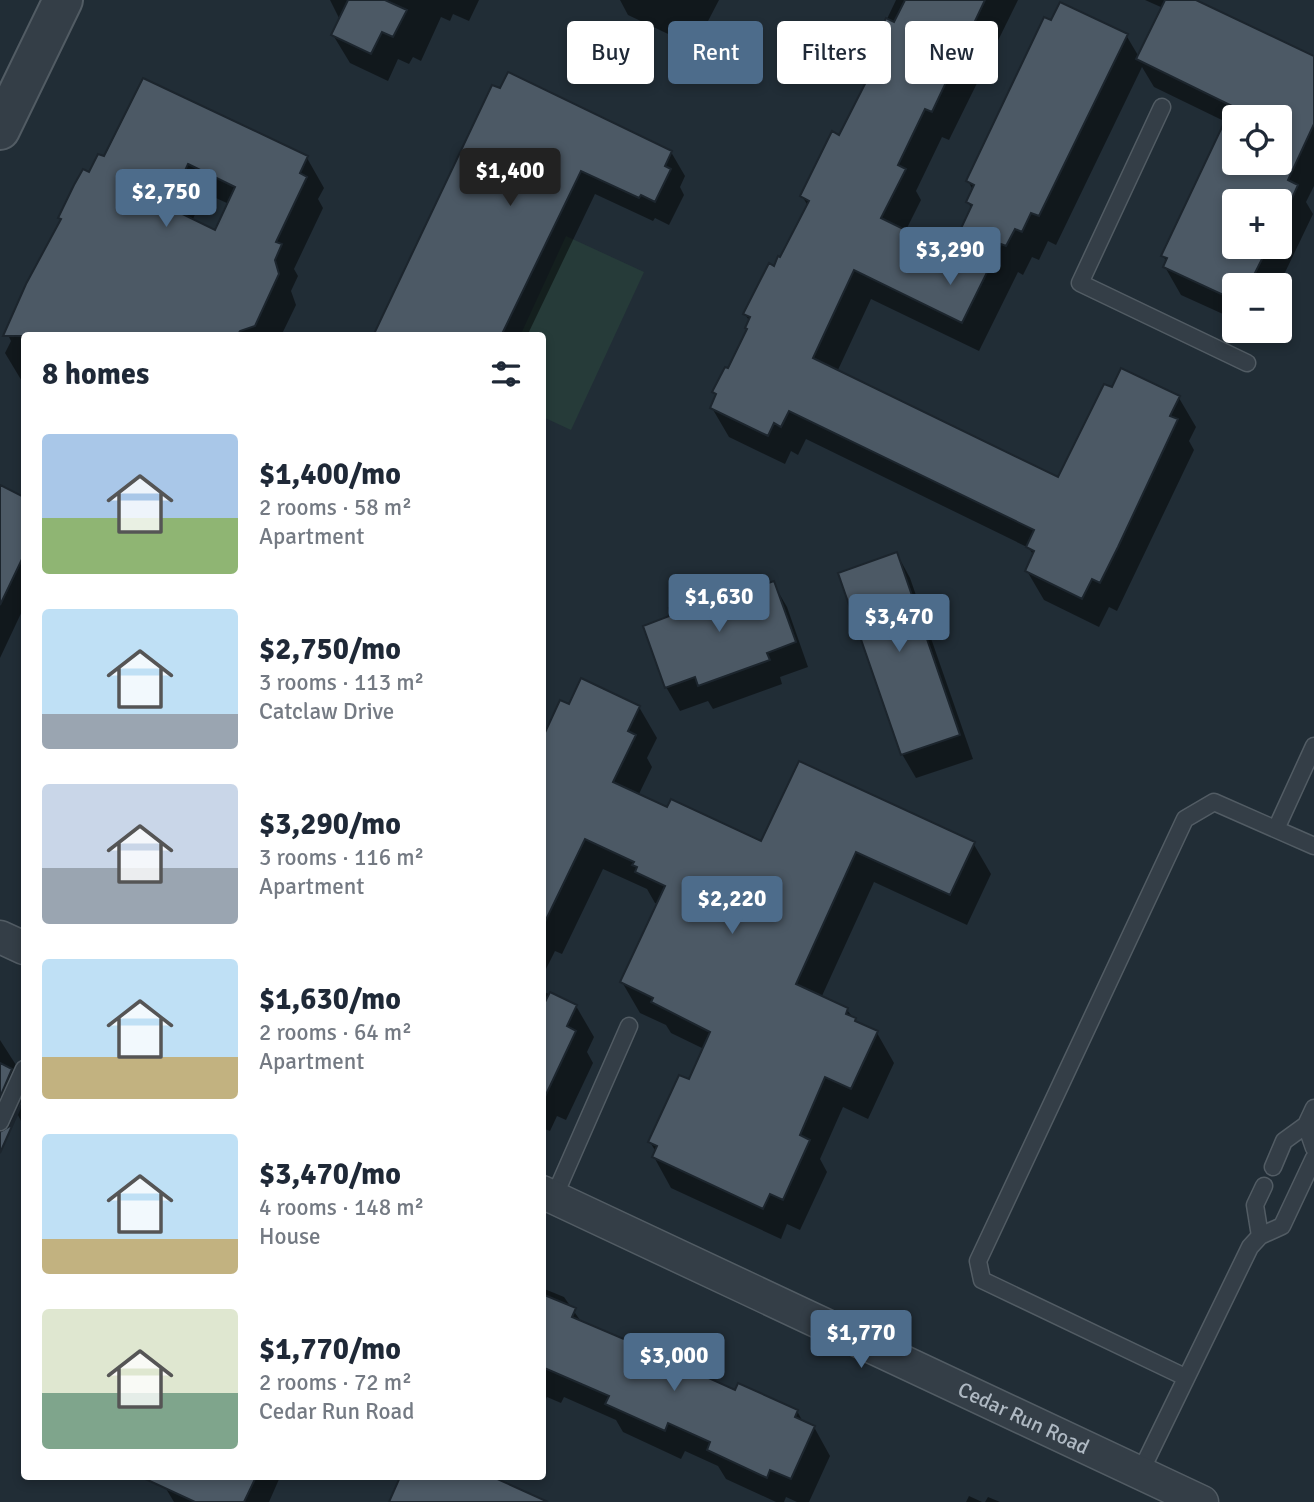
<!DOCTYPE html>
<html lang="en">
<head>
<meta charset="utf-8">
<style>
	body { margin:0; font-family:Signika,sans-serif; background:#f6f6f7; color:#1f2937; height:100vh; display:flex; flex-direction:column; font-size:26px; white-space:nowrap }
	* { box-sizing:border-box; margin:0 }
	p { font-size:23px; color:#747a83 }
	.icon { flex:none; width:38px; height:38px; fill:none; stroke:currentColor; stroke-width:2; stroke-linecap:round; stroke-linejoin:round }
	.map { position:relative; flex:1; overflow:hidden }
	.details { position:absolute; left:21px; top:332px; width:525px; height:1148px; display:flex; flex-direction:column; background:#fff; border-radius:7px; box-shadow:0 4px 10px #0003 }
	.details>* { flex:none }
	.banner { position:absolute; left:567px; top:21px; width:640px; height:63px; display:flex; gap:14px }
	.tools { position:absolute; left:1222px; top:105px; display:grid; gap:14px }
	.tools a { display:grid; place-items:center; width:70px; height:70px; border-radius:7px; background:#fff; box-shadow:0 4px 10px #0003; font-size:35px }
	.price { position:absolute; translate:-50% -60px; padding:0 16px; border-radius:7px; background:#4d6c8b; color:#fff; font-size:23px; line-height:46px; filter:drop-shadow(0 2px 4px #0008) }
	.price::after { content:''; position:absolute; left:50%; top:42px; width:21px; height:16px; margin-left:-10px; background:inherit; clip-path:polygon(0 0,100% 0,50% 100%) }
	.price.on { background:#222; color:#fff }
	ul { padding:0; list-style:none }
	li { display:flex; align-items:center; gap:21px; height:175px; padding:0 21px }
	li span { display:grid; place-items:center; flex:none; width:196px; height:140px; border-radius:7px; color:#555 }
	li>.icon { margin-inline-start:auto }
	span .icon { width:84px; height:84px; fill:#fffc; stroke-width:1 }
	li b { font-size:30px }
	h2 { display:flex; justify-content:space-between; align-items:center; height:84px; padding:0 21px; font-size:30px }
	.tag { padding:0 24px; border-radius:7px; background:#fff; box-shadow:0 4px 10px #0003; font-size:24px; line-height:63px }
	.tag.on { background:#4d6c8b; color:#fff }
	.map>svg:first-child { display:block }
	.grass { fill:#263b39 }
	.shadow { fill:#0007; fill-rule:evenodd }
	.building { fill:#4c5965; stroke:#1c252d; stroke-width:2; fill-rule:evenodd }
	.lines { fill:none; stroke-linecap:round; stroke-linejoin:round }
	.service-casing { stroke:#525c64; stroke-width:19 }
	.minor-casing { stroke:#525c64; stroke-width:35 }
	.tertiary-casing { stroke:#525c64; stroke-width:42 }
	.service { stroke:#343e47; stroke-width:16 }
	.minor { stroke:#343e47; stroke-width:32 }
	.tertiary { stroke:#343e47; stroke-width:38 }
	.labels { text-anchor:middle; stroke-width:7; stroke-linejoin:round; paint-order:stroke }
	.street-label { font-size:21px; fill:#afb9c3; stroke:#1a232b }
</style>
</head>
<body>
<div class="map">
<svg width="1314" height="1502" viewBox="0 0 1314 1502">
	<rect width="100%" height="100%" fill="#212d36"/>
	<path class="grass" d="M566 236 644 272 571 430 543 417 542 336H520Z"/>
	<path class="shadow" d="M330 0H479L469 21 453 14 450 21 441 17 421 61 413 57 409 64 398 59 388 81 350 63 333 35 340 20Z
		M620 0H719L707 23 692 29 685 42 628 15Z
		M896 0H1018L949 140 942 137 916 191 921 200 905 232 951 254 972 209 968 202 973 190 968 181 1126 35 1139 57 1163 8 1145 0H1196L1314 58V186L1306 202 1313 214 1279 285H1234V319L1181 295 1165 267 1167 262 1163 256 1226 122 1154 87 1142 67 1056 245 1048 241 1039 260 1032 257 1023 275 1018 272 979 351 871 299 837 372 1059 480 1179 398 1196 427 1189 441 1194 450 1117 611 1109 607 1099 627 1044 600 1027 571 1034 556 1029 548 806 439 798 455 791 451 785 464 729 437 712 408 717 397 714 392 728 371 749 330 750 322 745 314 781 259 808 206 802 196 840 137 866 86 860 76ZM1234 117H1279V163H1234ZM1234 201H1279V247H1234Z
		M493 87 671 152 685 176 680 187 684 195 669 225 655 218 653 221 595 194 527 336H374Z
		M307 158 324 188 318 199 323 208 294 269 298 276 291 291 296 305 281 336H24V384L23 383 5 353 11 341 7 333 90 174 105 159ZM205 193 229 204 216 232 192 221Z
		M0 487 24 498V607L0 658Z
		M897 554 910 578 973 759 916 778 902 754Z
		M741 583 746 592 773 583 787 607 808 667 780 677 782 684 713 709 708 701 680 711 666 687 674 616Z
		M569 706 639 707 657 738 647 758 652 767 638 796 668 810 762 843H973L991 874 967 925 874 882 821 998 847 1010 857 1023 877 1033 894 1063 868 1119 843 1107 820 1159 827 1172 800 1230 787 1224 781 1239 671 1188 654 1157 656 1152 650 1142 690 1081 704 1049 671 1033 666 1025 640 1013 622 982 658 904 655 903 647 889 603 869 562 954 555 951 542 977V743Z
		M542 991 576 1006 594 1037 587 1052 593 1063 566 1120 557 1116 550 1131 542 1128Z
		M0 1040 16 1065 13 1073 24 1093V1127L17 1113 10 1129 0 1124Z
		M542 1288 564 1297 582 1323 634 1346 695 1364 702 1377 736 1392 797 1411 803 1422 814 1427 830 1456 809 1502H797L786 1497 784 1502H776L726 1479 718 1466 685 1451 681 1459 623 1432 616 1420 564 1397 561 1403 547 1397 544 1403H542Z
		M169 1477H280L269 1502H174L165 1487Z
		M969 1496 982 1502H966Z
		M988 1497 1000 1502H985Z"/>
	<path class="building" d="M348 0H385L407 10 393 37 382 32 371 54 331 35Z
		M905 0H985L932 112 925 109 898 165 906 169 881 218 950 252 972 205 966 202 974 185 966 181 1044 17 1051 20 1060 2 1128 34 1039 216 1031 213 1022 232 1015 229 1006 246 1001 244 962 323 854 270 813 358 1058 477 1104 384 1112 387 1121 368 1180 396 1170 416 1178 419 1118 547 1100 583 1092 579 1082 599 1025 571 1034 551 1026 547 1034 530 789 411 781 427 774 423 768 436 710 408 716 394 712 392 725 367 728 368 747 329 745 328 750 317 743 314 769 263 774 266 778 256 780 257 809 201 800 196 832 131 839 135 867 80 858 76 886 18 894 22Z
		M1165 0H1196L1314 56V124L1288 180 1298 185 1285 214 1279 222V201H1234V247H1268L1249 285H1234V300L1163 267 1167 258 1161 256 1232 106 1136 59ZM1234 117H1279V163H1234Z
		M508 72 672 151 665 166 671 169 655 202 641 195 639 198 581 171 501 336H373L492 85 500 88Z
		M143 78 308 156 300 173 307 177 276 242 282 244 275 260 279 274 255 326 240 331 237 336H3L26 284 61 219 58 218 74 185 83 169 89 172 98 154 104 156ZM188 164 235 187 215 230 168 207Z
		M0 485 24 497V555L0 605Z
		M897 552 960 735 901 755 838 573Z
		M742 581 745 591 774 581 796 642 767 653 770 660 698 686 695 677 665 688 643 626 672 615 669 608Z
		M581 678 640 706 628 731 636 735 613 782 667 807 671 799 761 841 799 761 975 842 950 895 856 852 796 984 848 1008 846 1014 856 1018 855 1021 878 1031 851 1089 825 1077 800 1135 810 1140 783 1200 770 1194 763 1209 652 1157 657 1146 648 1142 679 1075 689 1079 710 1032 651 1002 653 998 620 982 665 886 635 872 637 867 632 865 634 862 585 839 542 928V739L560 700 569 704Z
		M550 992 577 1005 567 1026 576 1031 542 1103V1008Z
		M0 1063 12 1069 0 1097Z
		M24 1093V1099L0 1153V1132L10 1126Z
		M542 1294 576 1308 572 1317 633 1343 636 1336 696 1363 693 1371 735 1390 738 1383 798 1410 795 1417 815 1426 791 1479 770 1470 767 1478 707 1450 710 1442 668 1423 665 1431 605 1404 609 1396 542 1367Z
		M141 1477H256L244 1502H195Z
		M400 1477H493L548 1502H389Z"/>
	<g class="lines">
		<defs>
			<path id="service" d="M1162 107 1080 283 1247 363
				M1276 829 1314 746
				M1314 1108 1306 1125 1314 1148
				M0 1122 24 1069
				M1273 1167 1284 1141 1306 1125
				M554 1197 629 1026
				M1260 1236 1255 1205 1264 1186
				M1185 1377 982 1280 978 1261 1185 819 1214 802 1314 846
				M1140 1473 1250 1247 1260 1236 1282 1226 1314 1158"/>
			<g id="minor">
				<path d="M0 937 24 948"/>
				<path id="s1" d="M542 1192 1202 1502"/>
			</g>
			<path id="tertiary" d="M0 130 63 0"/>
		</defs>
		<use href="#service" class="service-casing"/>
		<use href="#minor" class="minor-casing"/>
		<use href="#tertiary" class="tertiary-casing"/>
		<use href="#service" class="service"/>
		<use href="#minor" class="minor"/>
		<use href="#tertiary" class="tertiary"/>
	</g>
	<g class="labels">
		<g class="street-label">
			<text dy="7" stroke="none"><textPath href="#s1" startOffset="532">Cedar Run Road</textPath></text>
		</g>
	</g>
</svg>
<div class="tools">
<a><svg class="icon" aria-label="locate" viewBox="0 0 24 24"><circle cx="12" cy="12" r="6"/><path d="M12 2v4M12 18v4M2 12h4M18 12h4"/></svg></a>
<a>+</a>
<a>−</a>
</div>
<b class="price on" style="left:510px;top:208px">$1,400</b>
<b class="price" style="left:166px;top:229px">$2,750</b>
<b class="price" style="left:950px;top:287px">$3,290</b>
<b class="price" style="left:719px;top:634px">$1,630</b>
<b class="price" style="left:899px;top:654px">$3,470</b>
<b class="price" style="left:732px;top:936px">$2,220</b>
<b class="price" style="left:861px;top:1370px">$1,770</b>
<b class="price" style="left:674px;top:1393px">$3,000</b>
<div class="banner">
<a class="tag">Buy</a>
<a class="tag on">Rent</a>
<a class="tag">Filters</a>
<a class="tag">New</a>
</div>
<section class="details">
<h2>8 homes<svg class="icon" aria-label="filters" viewBox="0 0 24 24"><path d="M4 7h16M4 17h16"/><circle cx="9" cy="7" r="2"/><circle cx="15" cy="17" r="2"/></svg></h2>
<ul>
<li><span style="background:linear-gradient(#a9c7e8 60%,#8fb573 0)"><svg class="icon" aria-label="home" viewBox="0 0 24 24"><path d="M3 11l9-7 9 7M6 9v11h12V9"/></svg></span><div><b>$1,400/mo</b><p>2 rooms · 58 m²</p><p>Apartment</p></div></li>
<li><span style="background:linear-gradient(#bfe0f5 75%,#9aa5b1 0)"><svg class="icon" aria-label="home" viewBox="0 0 24 24"><path d="M3 11l9-7 9 7M6 9v11h12V9"/></svg></span><div><b>$2,750/mo</b><p>3 rooms · 113 m²</p><p>Catclaw Drive</p></div></li>
<li><span style="background:linear-gradient(#c9d6e8 60%,#9aa5b1 0)"><svg class="icon" aria-label="home" viewBox="0 0 24 24"><path d="M3 11l9-7 9 7M6 9v11h12V9"/></svg></span><div><b>$3,290/mo</b><p>3 rooms · 116 m²</p><p>Apartment</p></div></li>
<li><span style="background:linear-gradient(#bfe0f5 70%,#c2b280 0)"><svg class="icon" aria-label="home" viewBox="0 0 24 24"><path d="M3 11l9-7 9 7M6 9v11h12V9"/></svg></span><div><b>$1,630/mo</b><p>2 rooms · 64 m²</p><p>Apartment</p></div></li>
<li><span style="background:linear-gradient(#bfe0f5 75%,#c2b280 0)"><svg class="icon" aria-label="home" viewBox="0 0 24 24"><path d="M3 11l9-7 9 7M6 9v11h12V9"/></svg></span><div><b>$3,470/mo</b><p>4 rooms · 148 m²</p><p>House</p></div></li>
<li><span style="background:linear-gradient(#dfe7d0 60%,#7fa58c 0)"><svg class="icon" aria-label="home" viewBox="0 0 24 24"><path d="M3 11l9-7 9 7M6 9v11h12V9"/></svg></span><div><b>$1,770/mo</b><p>2 rooms · 72 m²</p><p>Cedar Run Road</p></div></li>
</ul>
</section>
</div>
</body>
</html>
